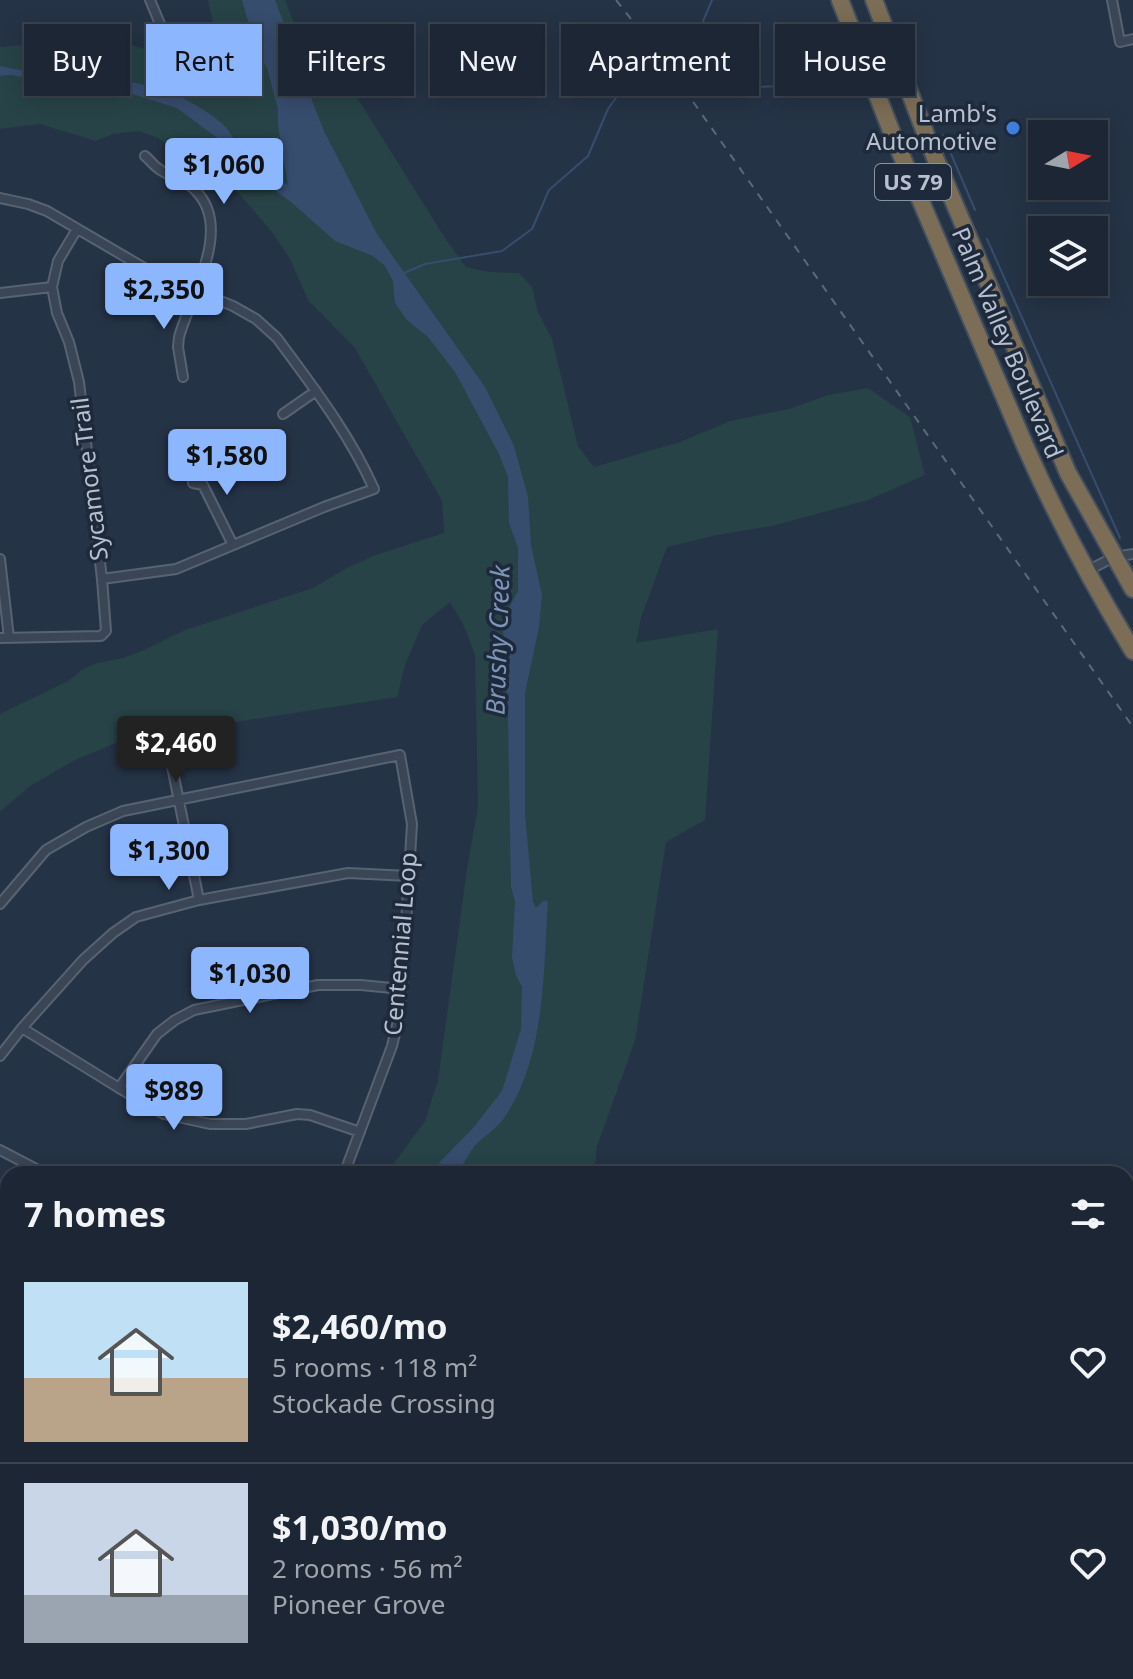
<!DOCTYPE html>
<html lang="en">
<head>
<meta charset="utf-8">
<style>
	body { margin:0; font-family:"Noto Sans",sans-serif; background:#293240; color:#f1f3f6; height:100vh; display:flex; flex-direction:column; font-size:30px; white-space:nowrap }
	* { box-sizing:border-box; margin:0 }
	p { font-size:26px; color:#a0a5ac }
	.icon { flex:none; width:44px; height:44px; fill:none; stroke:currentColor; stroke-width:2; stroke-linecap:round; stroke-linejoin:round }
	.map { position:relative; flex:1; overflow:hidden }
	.drawer { position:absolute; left:0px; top:1166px; width:1134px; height:514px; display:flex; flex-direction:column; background:#1c2634; border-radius:24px 24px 0 0; box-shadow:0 4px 20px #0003,0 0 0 2px #3a434f }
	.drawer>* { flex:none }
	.guide { position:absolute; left:24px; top:24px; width:1086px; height:72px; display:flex; gap:16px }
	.needle { width:52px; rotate:80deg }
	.fabs { position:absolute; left:1028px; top:120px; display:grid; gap:16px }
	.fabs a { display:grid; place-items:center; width:80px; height:80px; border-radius:0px; background:#1c2634; box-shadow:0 4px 20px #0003,0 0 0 2px #3a434f; font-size:40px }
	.price { position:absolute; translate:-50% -68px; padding:0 18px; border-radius:8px; background:#8cb7ff; color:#111; font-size:26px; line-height:52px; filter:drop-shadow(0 2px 4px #0008) }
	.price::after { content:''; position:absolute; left:50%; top:48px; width:24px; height:18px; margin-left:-12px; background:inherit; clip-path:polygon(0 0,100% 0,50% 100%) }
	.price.on { background:#222; color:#fff }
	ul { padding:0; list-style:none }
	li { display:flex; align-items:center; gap:24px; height:200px; padding:0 24px }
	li+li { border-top:2px solid #3a434f }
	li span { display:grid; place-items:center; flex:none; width:224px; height:160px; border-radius:0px; color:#555 }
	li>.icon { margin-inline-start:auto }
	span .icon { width:96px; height:96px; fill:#fffc; stroke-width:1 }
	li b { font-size:34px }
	h2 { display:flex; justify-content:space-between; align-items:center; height:96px; padding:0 24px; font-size:34px }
	.tag { padding:0 28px; border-radius:0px; background:#1c2634; box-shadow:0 4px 20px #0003,0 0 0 2px #3a434f; font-size:28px; line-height:72px }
	.tag.on { background:#8cb7ff; color:#111 }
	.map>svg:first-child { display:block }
	.green { fill:#274347 }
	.water { fill:#374d6e }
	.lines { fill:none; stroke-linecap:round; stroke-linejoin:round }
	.stream { stroke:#374d6e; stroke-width:2 }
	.river { stroke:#374d6e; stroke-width:14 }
	.street-casing { stroke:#586372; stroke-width:12 }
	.secondary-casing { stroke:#586372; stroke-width:16 }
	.highway-casing { stroke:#445060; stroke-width:20 }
	.street { stroke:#3a4555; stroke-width:8 }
	.secondary { stroke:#475369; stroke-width:12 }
	.highway { stroke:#7c6d56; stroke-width:16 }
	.rail { stroke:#5b697c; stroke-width:2; stroke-dasharray:8 8; stroke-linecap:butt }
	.shop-dot { fill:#3f7fe0; stroke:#1e2a3b; stroke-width:3 }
	.labels { text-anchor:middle; stroke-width:7; stroke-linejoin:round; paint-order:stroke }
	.shield { fill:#1e2a3b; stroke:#8993a2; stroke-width:2 }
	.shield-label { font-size:22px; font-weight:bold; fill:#b7c0ce }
	.poi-label { font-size:24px; fill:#b7c0ce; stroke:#1e2a3b; text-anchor:end }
	.street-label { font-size:24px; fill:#b7c0ce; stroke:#1e2a3b }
	.water-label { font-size:26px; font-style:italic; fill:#7c95b8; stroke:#1e2a3b }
</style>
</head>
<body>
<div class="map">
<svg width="1133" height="1679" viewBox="0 0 1133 1679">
	<rect width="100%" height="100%" fill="#253346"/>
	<path class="green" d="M208 0H285L297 31 353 91 445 238 466 267 489 272 519 273 532 287 538 312 552 339 578 446 594 467 680 442 730 421 789 409 828 395 868 388 910 417 925 475 868 500 772 526 717 535 667 547 641 618 636 643 718 629 705 820 666 842 635 1041 597 1146 594 1174H386L425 1121 438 1080 467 869 478 806 475 655 463 624 450 602 422 625 405 665 397 697 126 739 75 760 30 786 0 812V714L68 681 83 669 97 663 123 658 144 650 185 630 313 588 347 568 373 556 444 533 442 501 355 348 308 300 290 259 272 232 224 176 180 153 158 138 139 131 113 134 96 141 40 124 0 129V47L107 38 155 52 182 74 211 82C222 55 214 28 208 0Z
		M8 1297V1378L0 1388V1299Z
		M8 1529V1610L0 1617V1535Z
		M266 1672H551L542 1679H270Z"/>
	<path class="water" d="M242 0H275C280 14 287 29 291 44 294 59 292 69 304 80L324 131 377 234 485 387 514 446 528 497 531 545 542 595 539 627 525 693V814L533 902 536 908 544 900 548 902C543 973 546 1057 504 1118 496 1130 482 1137 473 1148 467 1156 463 1166 457 1174H424L439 1163 473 1128 502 1091 521 1029 522 987 516 975 512 958 515 902 511 887 508 718 503 629 504 617 518 591V548L509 523 508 477 499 454 455 372 428 337 407 320 395 303 393 281 385 266 373 256 335 241 291 202 235 162 220 140 177 108 129 93 83 88 11 75 0 76V66C63 81 134 70 192 103 204 110 223 121 230 133 236 141 239 152 246 159 258 169 274 177 288 185L278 125V109L267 68 258 55Z"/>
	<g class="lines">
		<path class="stream" d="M678 47 707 89 858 83
			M943 135 975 210
			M987 239 1120 538
			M404 273 425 264 502 251 532 229 549 190 588 156 608 109 648 53 677 46 698 33 712 0"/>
		<path class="river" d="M0 1356 8 1353
			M0 1555 8 1557"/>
		<defs>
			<path id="street" d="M150 0 163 31 160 47
				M1112 0 1120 42 1133 39
				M145 156C150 160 154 166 159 169 171 178 186 179 196 191 233 229 191 294 179 337L178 347 183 377
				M0 198 28 204 47 211 158 276 233 306 256 319 277 338C313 387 349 433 374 489L324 507 176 569 102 579
				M0 293 52 287
				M283 414 316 391
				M193 483 203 485 233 545
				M0 559 9 638
				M1087 571 1114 557 1133 554
				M0 638 101 636 106 631 102 579 79 382 69 342 57 313 52 287 58 261 77 229
				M167 742 199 900
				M0 904 46 850 86 827 123 811 400 755 412 824 402 989 399 1017 392 1046 344 1174
				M22 1028 119 1088 164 1114 210 1124H246L297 1114 310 1115 360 1132
				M0 1056 22 1028 83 960 113 933 136 917 199 900 348 873 409 876
				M119 1088 157 1034 175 1020 194 1010 318 985H361L402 989
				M0 1150 46 1174
				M0 1267 3 1269
				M0 1463 8 1451
				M124 1672 129 1679
				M212 1672 216 1679
				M8 1679 15 1672"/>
			<path id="secondary" d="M1126 1418 1133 1413
				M1126 1444 1133 1439
				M692 1679 717 1672
				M753 1679 772 1672"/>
			<path id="highway" d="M840 0 894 138 1026 448C1057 518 1093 585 1133 651
				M874 0 931 148 1068 473 1133 589"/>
		</defs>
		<use href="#street" class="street-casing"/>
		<use href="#secondary" class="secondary-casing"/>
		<use href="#highway" class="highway-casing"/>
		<use href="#street" class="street"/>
		<use href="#secondary" class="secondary"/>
		<use href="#highway" class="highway"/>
		<path class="rail" d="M616 0 663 59 1133 727"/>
	</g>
	<circle class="shop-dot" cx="1013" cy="128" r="8"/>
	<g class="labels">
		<rect class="shield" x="875" y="164" width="76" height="36" rx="6"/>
		<g class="shield-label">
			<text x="913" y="190">US 79</text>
		</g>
		<g class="poi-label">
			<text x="997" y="122">Lamb's<tspan x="997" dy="28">Automotive</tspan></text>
		</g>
		<g class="street-label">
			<text transform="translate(1007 343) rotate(67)" y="8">Palm Valley Boulevard</text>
			<text transform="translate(90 479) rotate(-97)" y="8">Sycamore Trail</text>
			<text transform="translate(401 944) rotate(-85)" y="8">Centennial Loop</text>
		</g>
		<g class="water-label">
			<text transform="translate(498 640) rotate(-88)" y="9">Brushy Creek</text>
		</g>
	</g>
</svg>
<div class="fabs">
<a><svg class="needle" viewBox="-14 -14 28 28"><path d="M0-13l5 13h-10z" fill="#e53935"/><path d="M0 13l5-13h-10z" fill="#a0a5ac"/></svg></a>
<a><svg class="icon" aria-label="layers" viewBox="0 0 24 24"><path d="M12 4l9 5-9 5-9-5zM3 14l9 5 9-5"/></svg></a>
</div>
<b class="price" style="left:224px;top:206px">$1,060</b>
<b class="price" style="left:164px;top:331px">$2,350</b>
<b class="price" style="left:227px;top:497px">$1,580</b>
<b class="price on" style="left:176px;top:784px">$2,460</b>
<b class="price" style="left:169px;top:892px">$1,300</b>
<b class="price" style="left:250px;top:1015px">$1,030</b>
<b class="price" style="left:174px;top:1132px">$989</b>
<div class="guide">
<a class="tag">Buy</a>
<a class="tag on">Rent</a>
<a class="tag">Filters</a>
<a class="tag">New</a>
<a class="tag">Apartment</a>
<a class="tag">House</a>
</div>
<section class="drawer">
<h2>7 homes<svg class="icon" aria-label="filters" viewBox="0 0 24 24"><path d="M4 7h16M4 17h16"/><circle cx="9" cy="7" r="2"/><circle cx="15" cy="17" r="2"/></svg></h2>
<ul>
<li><span style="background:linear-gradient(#bfe0f5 60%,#b9a48a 0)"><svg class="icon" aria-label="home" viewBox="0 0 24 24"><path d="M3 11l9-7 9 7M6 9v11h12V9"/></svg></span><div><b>$2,460/mo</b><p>5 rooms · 118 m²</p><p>Stockade Crossing</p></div><svg class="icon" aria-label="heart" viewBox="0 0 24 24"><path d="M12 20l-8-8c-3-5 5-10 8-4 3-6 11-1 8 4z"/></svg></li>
<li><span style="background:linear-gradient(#c9d6e8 70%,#9aa5b1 0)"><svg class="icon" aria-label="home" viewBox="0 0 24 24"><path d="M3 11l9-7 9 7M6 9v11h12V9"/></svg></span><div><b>$1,030/mo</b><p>2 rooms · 56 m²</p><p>Pioneer Grove</p></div><svg class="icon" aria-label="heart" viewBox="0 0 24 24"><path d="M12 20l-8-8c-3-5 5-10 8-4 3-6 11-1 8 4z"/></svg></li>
</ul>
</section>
</div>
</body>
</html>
